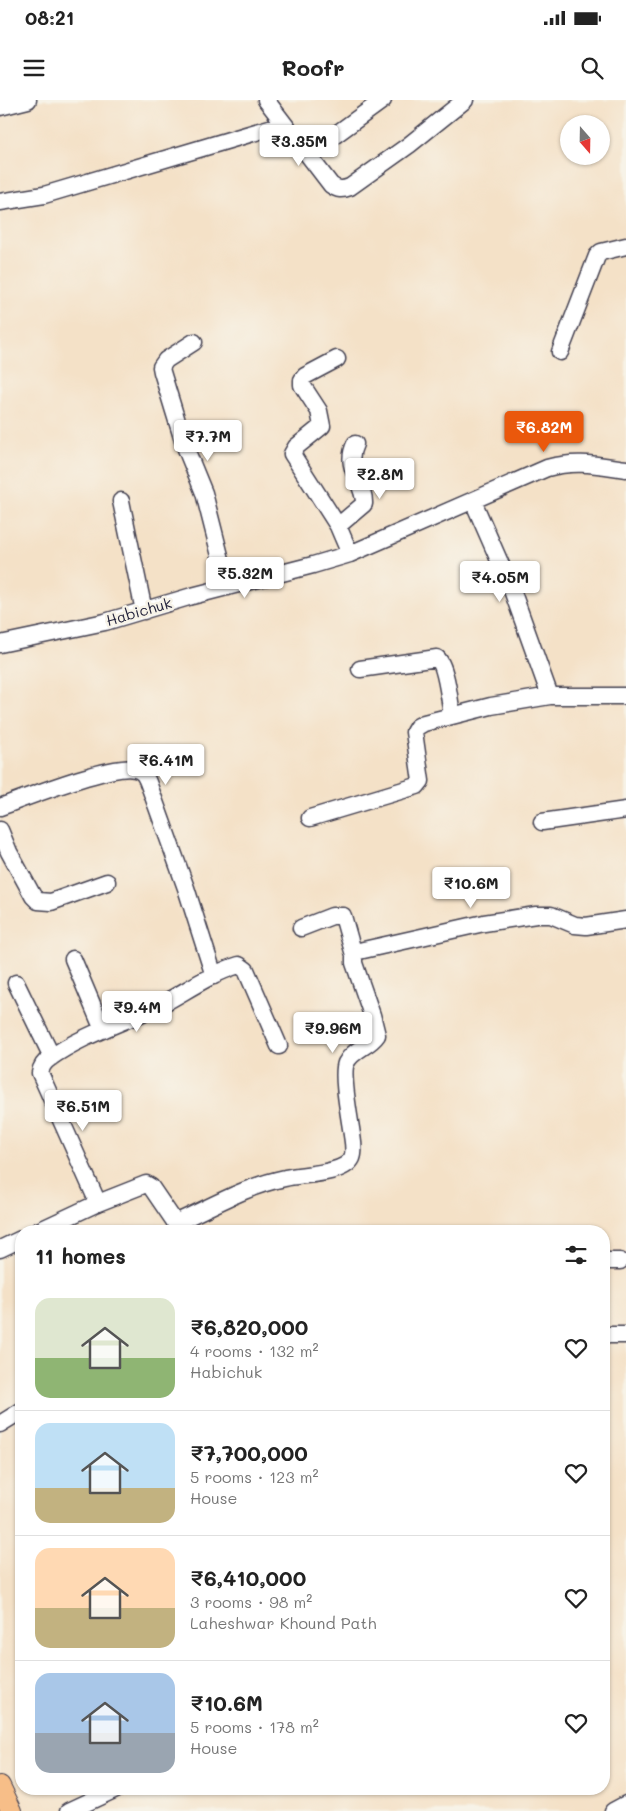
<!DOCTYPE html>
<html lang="en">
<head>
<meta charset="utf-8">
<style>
	body { margin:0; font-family:Mali,sans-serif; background:#f2f2f2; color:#222; height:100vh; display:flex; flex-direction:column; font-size:19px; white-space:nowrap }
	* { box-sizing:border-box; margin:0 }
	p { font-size:16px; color:#767676 }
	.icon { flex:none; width:28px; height:28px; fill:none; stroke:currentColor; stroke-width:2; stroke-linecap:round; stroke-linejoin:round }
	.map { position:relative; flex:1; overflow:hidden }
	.drawer { position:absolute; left:15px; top:1125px; width:595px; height:570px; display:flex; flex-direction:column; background:#fff; border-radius:20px; box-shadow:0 1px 4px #0004 }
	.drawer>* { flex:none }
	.needle { width:32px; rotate:160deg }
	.fabs { position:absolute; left:560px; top:15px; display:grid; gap:10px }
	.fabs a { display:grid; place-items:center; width:50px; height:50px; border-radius:50%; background:#fff; box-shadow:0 1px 4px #0004; font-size:25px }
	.price { position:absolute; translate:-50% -42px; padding:0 11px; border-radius:5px; background:#fff; color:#222; font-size:16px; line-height:32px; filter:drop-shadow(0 1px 2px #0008) }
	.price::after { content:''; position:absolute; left:50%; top:30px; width:15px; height:11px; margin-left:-8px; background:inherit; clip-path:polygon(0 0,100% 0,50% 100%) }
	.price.on { background:#ea580c; color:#fff }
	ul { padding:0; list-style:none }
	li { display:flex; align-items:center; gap:15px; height:125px; padding:0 20px }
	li+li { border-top:1px solid #e0e0e0 }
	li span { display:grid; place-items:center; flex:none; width:140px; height:100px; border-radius:15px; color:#555 }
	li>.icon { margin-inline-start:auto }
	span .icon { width:60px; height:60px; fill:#fffc; stroke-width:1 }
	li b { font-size:21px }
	h2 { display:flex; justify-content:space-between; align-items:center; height:60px; padding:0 20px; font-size:21px }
	.status { display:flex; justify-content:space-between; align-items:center; height:35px; padding:0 25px; background:#fff; direction:ltr }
	.status svg { height:14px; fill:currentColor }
	header { display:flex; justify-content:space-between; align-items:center; height:65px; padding:0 20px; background:#fff; font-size:22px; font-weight:700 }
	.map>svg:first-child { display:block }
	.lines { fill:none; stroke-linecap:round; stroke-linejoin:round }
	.minor-casing { stroke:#423f50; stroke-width:19 }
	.major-casing { stroke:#423f50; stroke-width:22 }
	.minor { stroke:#fff; stroke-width:16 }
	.major { stroke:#f7be88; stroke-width:20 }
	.labels { text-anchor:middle; stroke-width:5; stroke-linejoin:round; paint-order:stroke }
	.street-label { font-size:15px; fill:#22223b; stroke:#f7f3e8 }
</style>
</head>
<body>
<div class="status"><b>08:21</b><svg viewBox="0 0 49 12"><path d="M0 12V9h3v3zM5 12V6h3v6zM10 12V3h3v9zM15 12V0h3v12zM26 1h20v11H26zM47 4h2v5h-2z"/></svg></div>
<header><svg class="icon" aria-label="menu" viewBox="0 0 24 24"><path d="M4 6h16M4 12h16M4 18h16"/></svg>Roofr<svg class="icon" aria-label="search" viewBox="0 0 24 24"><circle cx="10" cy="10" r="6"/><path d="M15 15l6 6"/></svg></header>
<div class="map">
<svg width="626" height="1711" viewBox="0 0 626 1711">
	<rect width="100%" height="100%" fill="#f7f3e8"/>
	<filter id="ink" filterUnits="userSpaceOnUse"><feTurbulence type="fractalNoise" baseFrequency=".02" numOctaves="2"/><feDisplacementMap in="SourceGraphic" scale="10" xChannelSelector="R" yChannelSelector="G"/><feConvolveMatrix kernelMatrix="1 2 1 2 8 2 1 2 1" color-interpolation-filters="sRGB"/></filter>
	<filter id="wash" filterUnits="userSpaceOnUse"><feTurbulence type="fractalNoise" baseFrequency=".0096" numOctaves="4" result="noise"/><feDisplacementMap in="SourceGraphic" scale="20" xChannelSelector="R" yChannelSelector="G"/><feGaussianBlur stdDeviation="1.12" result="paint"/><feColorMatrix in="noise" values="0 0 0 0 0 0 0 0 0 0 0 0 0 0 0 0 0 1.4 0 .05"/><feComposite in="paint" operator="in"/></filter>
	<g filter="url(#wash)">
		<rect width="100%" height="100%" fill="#f4e1c7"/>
	</g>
	<g filter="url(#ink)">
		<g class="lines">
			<defs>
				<path id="minor" d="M266 0 331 85C338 90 342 90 350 87L409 45 465 0
					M0 7 28 0
					M309 54 383 0
					M0 102 44 95 283 24
					M194 242 166 260 161 267 162 272 184 344 204 393 228 487
					M560 252 597 156 601 152 626 146
					M337 259 305 276 302 280V285L319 311 322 326 296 347 292 354 338 426 350 454
					M121 401 144 511
					M473 401 512 490 550 596
					M338 426 364 404C365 382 343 369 355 344
					M0 544 105 522 192 496 313 465 350 454 547 368C576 360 597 365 626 369
					M360 569 437 558C446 565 450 603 452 615
					M0 707C25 698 113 663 135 669 144 671 146 677 149 685L186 788 214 876
					M310 718 417 686 421 681 414 632 417 627 424 623 491 606 550 596H626
					M542 722 626 710
					M0 730 9 752 33 796 38 801 51 802 107 782
					M301 828 332 816H343L354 855
					M73 859 103 930
					M16 883 52 957
					M98 1103 40 973C41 966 44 962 50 958 84 934 126 922 164 903 188 890 212 873 239 865L246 870 279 946
					M175 1123C211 1107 246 1086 285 1078 301 1074 344 1075 352 1058 355 1051 353 1042 352 1035 350 1020 341 975 346 963 353 949 369 947 377 935L372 915 354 863V855L359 851 484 823 536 815H551L575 825 586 826 626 820
					M38 1131 98 1103 146 1084 151 1087 181 1131
					M0 1149 21 1139
					M604 1161H620
					M604 1235H626
					M0 1324 21 1311
					M69 1711 116 1689
					M613 1711 626 1704"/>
				<path id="major" d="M0 1686 12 1711"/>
			</defs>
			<use href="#minor" class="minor-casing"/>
			<use href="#major" class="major-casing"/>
			<use href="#minor" class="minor"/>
			<use href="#major" class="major"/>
		</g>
	</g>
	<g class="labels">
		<g class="street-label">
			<text transform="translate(139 512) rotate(-16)" y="5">Habichuk</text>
		</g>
	</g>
</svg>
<div class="fabs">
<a><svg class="needle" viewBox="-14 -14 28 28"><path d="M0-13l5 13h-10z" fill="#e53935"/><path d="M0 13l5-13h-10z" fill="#767676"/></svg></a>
</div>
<b class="price" style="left:299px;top:67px">₹3.35M</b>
<b class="price on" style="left:544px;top:353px">₹6.82M</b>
<b class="price" style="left:208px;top:362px">₹7.7M</b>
<b class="price" style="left:380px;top:400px">₹2.8M</b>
<b class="price" style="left:245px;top:499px">₹5.32M</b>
<b class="price" style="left:500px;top:503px">₹4.05M</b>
<b class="price" style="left:166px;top:686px">₹6.41M</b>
<b class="price" style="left:471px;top:809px">₹10.6M</b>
<b class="price" style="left:137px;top:933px">₹9.4M</b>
<b class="price" style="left:333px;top:954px">₹9.96M</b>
<b class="price" style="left:83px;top:1032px">₹6.51M</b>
<section class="drawer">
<h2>11 homes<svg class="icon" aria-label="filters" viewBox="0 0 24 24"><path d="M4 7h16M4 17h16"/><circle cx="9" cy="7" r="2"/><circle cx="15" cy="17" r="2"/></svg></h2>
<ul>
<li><span style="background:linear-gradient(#dfe7d0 60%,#8fb573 0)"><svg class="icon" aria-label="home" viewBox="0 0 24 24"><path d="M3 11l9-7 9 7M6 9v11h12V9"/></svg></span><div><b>₹6,820,000</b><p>4 rooms · 132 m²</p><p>Habichuk</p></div><svg class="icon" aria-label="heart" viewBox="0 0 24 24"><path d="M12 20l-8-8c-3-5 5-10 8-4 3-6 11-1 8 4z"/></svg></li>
<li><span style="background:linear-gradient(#bfe0f5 65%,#c2b280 0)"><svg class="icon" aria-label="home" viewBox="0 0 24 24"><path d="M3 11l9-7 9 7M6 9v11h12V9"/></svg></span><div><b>₹7,700,000</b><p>5 rooms · 123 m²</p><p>House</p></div><svg class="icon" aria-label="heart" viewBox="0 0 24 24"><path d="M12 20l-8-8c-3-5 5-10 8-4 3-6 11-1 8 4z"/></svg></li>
<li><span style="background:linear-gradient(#ffd9b3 60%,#c2b280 0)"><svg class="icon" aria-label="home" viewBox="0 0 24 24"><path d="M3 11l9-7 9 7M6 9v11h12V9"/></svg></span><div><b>₹6,410,000</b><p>3 rooms · 98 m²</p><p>Laheshwar Khound Path</p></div><svg class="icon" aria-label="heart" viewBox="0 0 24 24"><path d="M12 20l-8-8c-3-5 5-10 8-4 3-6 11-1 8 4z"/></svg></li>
<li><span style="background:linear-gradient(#a9c7e8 60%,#9aa5b1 0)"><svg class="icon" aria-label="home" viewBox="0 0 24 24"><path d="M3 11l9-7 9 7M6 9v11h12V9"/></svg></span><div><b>₹10.6M</b><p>5 rooms · 178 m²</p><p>House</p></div><svg class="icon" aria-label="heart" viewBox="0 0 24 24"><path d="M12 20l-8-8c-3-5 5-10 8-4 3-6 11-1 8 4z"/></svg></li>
</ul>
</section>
</div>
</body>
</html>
